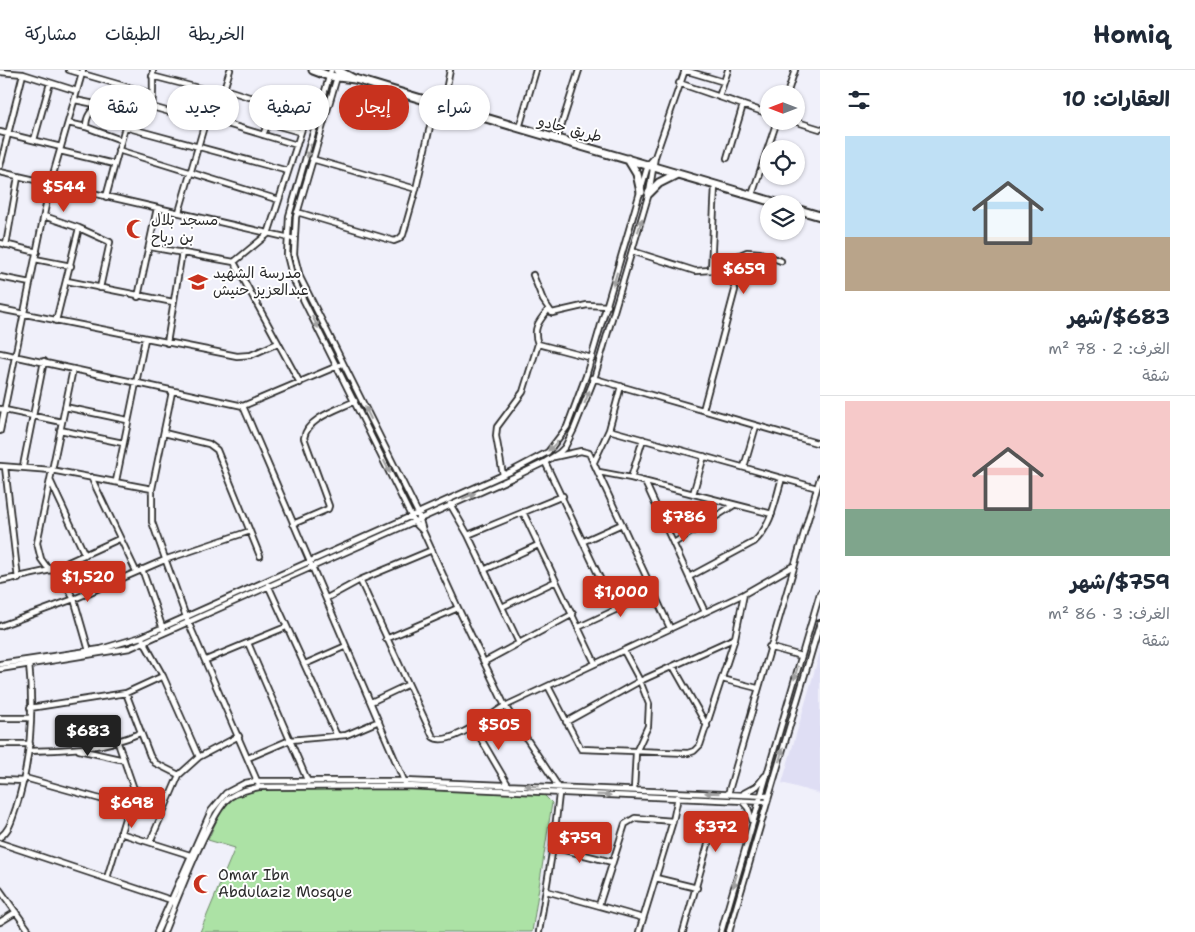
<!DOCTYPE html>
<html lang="ar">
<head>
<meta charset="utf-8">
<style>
	body { margin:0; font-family:"Shantell Sans","Playpen Sans Arabic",sans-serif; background:#f6f6f7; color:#1f2937; direction:rtl; height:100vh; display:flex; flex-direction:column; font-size:19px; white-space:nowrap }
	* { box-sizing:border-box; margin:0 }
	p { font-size:16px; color:#747a83 }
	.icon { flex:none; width:28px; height:28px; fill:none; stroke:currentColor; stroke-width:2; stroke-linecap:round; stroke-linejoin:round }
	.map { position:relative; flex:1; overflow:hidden; direction:ltr }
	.side { display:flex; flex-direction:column; background:#fff; width:375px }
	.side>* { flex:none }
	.top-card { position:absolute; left:15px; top:15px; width:475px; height:45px; direction:rtl; display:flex; gap:10px }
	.needle { width:32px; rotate:270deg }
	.controls { position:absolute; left:760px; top:15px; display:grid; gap:10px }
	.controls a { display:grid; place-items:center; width:45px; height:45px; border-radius:50%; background:#fff; box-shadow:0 1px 4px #0004; font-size:25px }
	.price { position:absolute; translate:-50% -42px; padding:0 11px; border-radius:5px; background:#c8321e; color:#fff; font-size:16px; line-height:32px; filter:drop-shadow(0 1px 2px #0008) }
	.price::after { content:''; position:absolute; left:50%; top:30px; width:15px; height:11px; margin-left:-8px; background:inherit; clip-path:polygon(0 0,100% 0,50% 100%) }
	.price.current { background:#222; color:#fff }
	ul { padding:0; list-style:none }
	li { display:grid; align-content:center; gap:10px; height:265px; padding:0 25px }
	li+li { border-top:1px solid #e0e1e3 }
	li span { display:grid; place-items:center; height:155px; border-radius:0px; color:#555 }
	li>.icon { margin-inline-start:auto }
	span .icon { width:90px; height:90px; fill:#fffc; stroke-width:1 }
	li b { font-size:21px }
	h2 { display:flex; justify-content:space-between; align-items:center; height:60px; padding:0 25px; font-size:21px }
	.tag { padding:0 18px; border-radius:22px; background:#fff; box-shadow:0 1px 4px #0004; font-size:18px; line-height:45px }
	.tag.current { background:#c8321e; color:#fff }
	header { display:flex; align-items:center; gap:30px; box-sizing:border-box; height:70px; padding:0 25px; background:#fff; border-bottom:1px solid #e0e1e3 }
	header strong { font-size:24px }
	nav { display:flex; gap:28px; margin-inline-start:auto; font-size:18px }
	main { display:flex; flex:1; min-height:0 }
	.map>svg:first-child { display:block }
	.built { fill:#dfdef4 }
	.green { fill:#ace2a5; stroke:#6c8668 }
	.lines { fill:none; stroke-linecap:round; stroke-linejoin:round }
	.minor-casing { stroke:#2b2b2b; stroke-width:8 }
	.highway-casing { stroke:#2b2b2b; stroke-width:11 }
	.minor { stroke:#fff; stroke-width:4.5 }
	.highway { stroke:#fff; stroke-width:7 }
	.oneway { fill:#a0a0a0 }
	.labels { text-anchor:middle; stroke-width:4; stroke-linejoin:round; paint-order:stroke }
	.street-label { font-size:15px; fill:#2b2b2b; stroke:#fff }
	.poi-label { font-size:15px; fill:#2b2b2b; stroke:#fff; text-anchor:start }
</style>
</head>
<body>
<header>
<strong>Homiq</strong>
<nav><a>الخريطة</a><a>الطبقات</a><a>مشاركة</a></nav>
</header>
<main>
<section class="side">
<h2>العقارات: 10<svg class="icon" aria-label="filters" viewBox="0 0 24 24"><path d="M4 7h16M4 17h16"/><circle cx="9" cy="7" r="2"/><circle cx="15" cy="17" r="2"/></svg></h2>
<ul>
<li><span style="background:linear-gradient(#bfe0f5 65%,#b9a48a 0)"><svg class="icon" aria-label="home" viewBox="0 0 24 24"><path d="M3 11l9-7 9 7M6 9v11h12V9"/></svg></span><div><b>$683/شهر</b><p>الغرف: 2 · 78 m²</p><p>شقة</p></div></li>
<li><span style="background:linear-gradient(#f6c9c9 70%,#7fa58c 0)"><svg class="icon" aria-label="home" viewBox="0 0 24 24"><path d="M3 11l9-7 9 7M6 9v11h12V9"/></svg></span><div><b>$759/شهر</b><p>الغرف: 3 · 86 m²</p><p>شقة</p></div></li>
</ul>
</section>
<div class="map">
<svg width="820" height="862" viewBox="0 0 820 862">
	<rect width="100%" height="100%" fill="#f0f0fa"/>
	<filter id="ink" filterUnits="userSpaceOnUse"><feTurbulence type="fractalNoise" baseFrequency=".02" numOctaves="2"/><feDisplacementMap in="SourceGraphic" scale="10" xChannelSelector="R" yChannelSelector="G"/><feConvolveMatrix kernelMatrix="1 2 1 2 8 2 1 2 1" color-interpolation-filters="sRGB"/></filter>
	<g filter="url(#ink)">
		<path class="built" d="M820 582V724L782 713Z"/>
		<path class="green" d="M255 718H400L542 723 552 733 532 862H200L235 778 208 770C220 743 225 727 255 718Z"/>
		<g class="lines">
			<defs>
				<path id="minor" d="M69 0 152 24
					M331 0 289 146 287 185 293 209 414 452 423 461
					M684 0 724 12
					M0 2 23 4 77 21
					M152 6 214 22 179 142
					M337 7 296 147 294 184 300 207 418 443 423 461 458 538 505 636 558 716 559 724 553 777 539 862
					M679 13 769 44
					M224 19 249 27 275 28 309 37 322 34
					M214 22 224 19 230 0
					M787 24 795 0
					M719 27 728 0
					M75 30 115 38 142 50
					M443 36 450 0
					M152 37 205 52
					M207 48 297 75
					M794 51 820 59
					M68 53 86 57 121 70
					M86 57C86 46 91 40 100 34
					M125 57 288 101
					M519 58 536 0
					M0 62 61 77
					M263 65 268 53 300 62
					M557 69 579 0
					M34 70 50 13
					M118 80 279 130
					M60 81 114 94
					M727 88 743 35
					M312 89 416 119
					M0 96 23 4
					M0 102 294 169
					M752 125 777 51
					M106 127 125 57C132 53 138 53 145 50 156 45 152 12 153 0
					M297 142 394 171 399 169 403 165 416 119 435 34
					M44 146 79 158
					M0 173 37 182
					M6 175 18 107
					M150 177 234 192
					M632 181 695 201 711 200
					M35 189 71 196
					M712 190 733 188 747 182 760 183 781 191
					M533 205 543 230 552 243 587 235 608 236
					M0 207 30 213
					M67 211 173 232
					M138 227 157 138
					M0 239 237 286 251 285 278 273
					M56 251 79 158 110 172 100 218
					M167 273 182 182
					M538 274 592 288
					M0 283 243 336 340 295
					M73 299 37 473 41 489 46 496 60 506 74 529 89 581
					M592 308 820 374
					M300 313 234 192 268 164 309 37
					M172 322 152 419V452L186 547 258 713
					M243 336 405 713
					M65 337 127 350
					M0 339 62 352
					M703 340 735 220C733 207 723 204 711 200L715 115
					M60 360 123 373
					M609 360 817 418
					M0 361 50 115 83 0
					M164 363 209 374 217 380 260 486
					M554 387 581 381 589 383 670 558
					M545 392 615 540
					M594 392 609 360 621 316
					M0 396 51 400 152 419
					M23 396 44 291
					M5 397 18 509
					M744 397 756 356
					M599 402 631 408 772 444
					M503 405 496 366 497 357 523 322 538 274C532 259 539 251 548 240
					M91 407 136 501
					M631 408 643 369
					M50 410 85 485
					M116 411 145 269
					M645 412 705 542
					M693 424 704 386
					M450 434 468 465 519 573
					M523 442 595 593
					M293 454 328 439 329 436 304 368C307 348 339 339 355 331
					M468 465 563 426
					M584 471 622 454
					M674 473 734 435
					M142 499 163 559
					M484 500 538 475
					M689 507 754 472C772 455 775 431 782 408
					M360 510 433 667C448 678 490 645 505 636L744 524 735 568 640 611 566 652
					M0 511 51 500 119 469
					M268 515 337 666
					M744 524 793 496
					M327 528 360 510 432 480
					M502 537 556 511
					M0 556 74 529 167 489 250 461
					M579 557 654 522
					M386 569 458 538
					M143 570 163 606 199 687
					M248 573 308 712
					M769 577 801 586
					M624 581 640 611 649 634 648 656 636 682 634 720
					M206 590 286 557
					M484 592 573 544
					M0 594 101 579 141 567 512 401 548 382 567 357 586 306 648 95 655 87
					M305 594 346 576
					M673 596 707 656
					M0 599 130 578 514 407 545 392 559 383 565 377 574 359 594 309 649 123 655 87 685 0
					M722 609 757 618
					M548 616 581 679 688 683 694 681 700 675 735 568
					M126 623 150 686 155 693 179 705
					M371 632 407 615
					M30 638 126 623 163 606
					M0 648H30
					M474 657 508 715
					M118 673 134 719
					M0 674H30
					M79 680 124 690
					M29 681C68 680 104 679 140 663
					M248 688 290 670 346 665 379 651
					M25 708 129 737
					M0 710 24 711
					M744 723 757 716 765 706
					M728 724 820 408
					M742 731 748 738 752 750
					M120 763 193 786
					M0 767C10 760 12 749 16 738 31 691 34 642 29 593
					M150 772 179 705 199 687 239 666
					M0 773 174 831
					M553 777 612 792
					M107 808 134 719 168 728
					M656 808 697 818
					M0 820 30 862
					M546 821 643 848
					M599 835 625 754 635 748 673 751
					M0 852 16 842
					M157 862 211 741 226 723 245 713 257 711H404L769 726
					M164 862C175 835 210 741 230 727 239 721 249 719 259 717L406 716 767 732
					M639 862 673 751 678 727
					M683 862 711 764 718 762 748 768
					M721 862 820 523
					M729 862 820 553"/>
				<path id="highway" d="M313 0 329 6 355 9C496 52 638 92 780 134
					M337 0 354 9
					M628 89 637 104 641 122
					M649 123 659 113 677 104
					M796 139 820 146"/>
			</defs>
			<use href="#minor" class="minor-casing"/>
			<use href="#highway" class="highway-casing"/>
			<use href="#minor" class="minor"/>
			<use href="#highway" class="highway"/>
		</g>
		<defs><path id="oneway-solid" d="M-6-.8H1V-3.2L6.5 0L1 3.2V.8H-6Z" transform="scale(1.25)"/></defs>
		<g class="oneway">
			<use href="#oneway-solid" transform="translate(309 81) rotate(106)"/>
			<use href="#oneway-solid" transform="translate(640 155) rotate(-73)"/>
			<use href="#oneway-solid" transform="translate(615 209) rotate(106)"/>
			<use href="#oneway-solid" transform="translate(315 252) rotate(63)"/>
			<use href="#oneway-solid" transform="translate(587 327) rotate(-69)"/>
			<use href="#oneway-solid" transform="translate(368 343) rotate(-116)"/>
			<use href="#oneway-solid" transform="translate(553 376) rotate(134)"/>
			<use href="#oneway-solid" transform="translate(387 397) rotate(64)"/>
			<use href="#oneway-solid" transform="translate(469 426) rotate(-23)"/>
			<use href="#oneway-solid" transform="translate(796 603) rotate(106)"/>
			<use href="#oneway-solid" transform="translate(781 685) rotate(-73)"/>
			<use href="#oneway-solid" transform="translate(532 716) rotate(-178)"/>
			<use href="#oneway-solid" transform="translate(712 723) rotate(-178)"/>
			<use href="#oneway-solid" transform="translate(604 725) rotate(2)"/>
			<use href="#oneway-solid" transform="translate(735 811) rotate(106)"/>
		</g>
	</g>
	<defs>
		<symbol id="mosque-bare" viewBox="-9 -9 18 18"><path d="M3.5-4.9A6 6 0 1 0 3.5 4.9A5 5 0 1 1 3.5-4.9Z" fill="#c8321e" stroke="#fff" stroke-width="2.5" paint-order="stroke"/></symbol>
		<symbol id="school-bare" viewBox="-9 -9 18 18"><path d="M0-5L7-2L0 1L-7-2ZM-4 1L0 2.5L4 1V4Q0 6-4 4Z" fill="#c8321e" stroke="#fff" stroke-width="2.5" paint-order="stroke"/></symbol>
	</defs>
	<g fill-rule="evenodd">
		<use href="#mosque-bare" x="122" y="145" width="28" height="28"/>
		<use href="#school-bare" x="184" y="198" width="28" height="28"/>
		<use href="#mosque-bare" x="189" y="800" width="28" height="28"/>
	</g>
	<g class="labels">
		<g class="street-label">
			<text transform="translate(570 59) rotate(15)" y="5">طريق جادو</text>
		</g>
		<g class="poi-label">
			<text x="151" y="155">مسجد بلال<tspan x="151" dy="17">بن رباح</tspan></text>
			<text x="213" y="208">مدرسة الشهيد<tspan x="213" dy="17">عبدالعزيز حنيش</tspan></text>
			<text x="218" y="810">Omar Ibn<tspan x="218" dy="17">Abdulaziz Mosque</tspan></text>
		</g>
	</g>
</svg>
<div class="controls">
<a><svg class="needle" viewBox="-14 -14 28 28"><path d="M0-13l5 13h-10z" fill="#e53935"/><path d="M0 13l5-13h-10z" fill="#747a83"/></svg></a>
<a><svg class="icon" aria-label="locate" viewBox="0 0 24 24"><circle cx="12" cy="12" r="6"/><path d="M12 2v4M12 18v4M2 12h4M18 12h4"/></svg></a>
<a><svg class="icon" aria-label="layers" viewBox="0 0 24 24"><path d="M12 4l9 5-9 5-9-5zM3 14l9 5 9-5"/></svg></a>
</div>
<b class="price" style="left:64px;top:143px">$544</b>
<b class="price" style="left:744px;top:225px">$659</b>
<b class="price" style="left:684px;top:473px">$786</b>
<b class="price" style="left:88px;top:533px">$1,520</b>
<b class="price" style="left:621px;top:548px">$1,000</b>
<b class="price" style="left:499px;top:681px">$505</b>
<b class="price current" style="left:88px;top:687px">$683</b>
<b class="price" style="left:132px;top:759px">$698</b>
<b class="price" style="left:716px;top:783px">$372</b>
<b class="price" style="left:580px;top:794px">$759</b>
<div class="top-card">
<a class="tag">شراء</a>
<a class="tag current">إيجار</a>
<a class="tag">تصفية</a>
<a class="tag">جديد</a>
<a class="tag">شقة</a>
</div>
</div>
</main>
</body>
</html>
